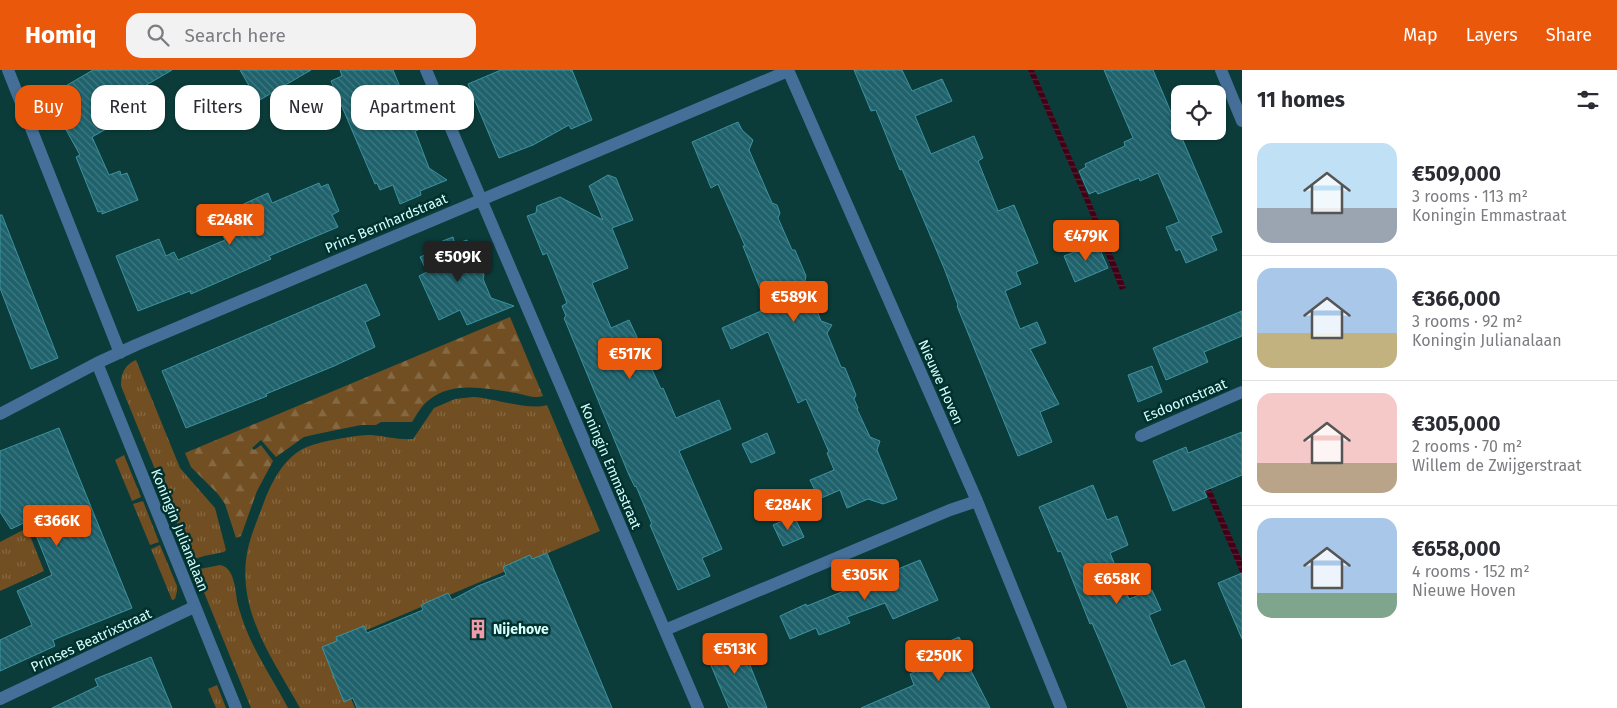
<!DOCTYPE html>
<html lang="en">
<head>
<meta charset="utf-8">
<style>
	body { margin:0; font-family:"Fira Sans",sans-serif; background:#f2f2f3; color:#2b2b33; height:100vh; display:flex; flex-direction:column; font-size:19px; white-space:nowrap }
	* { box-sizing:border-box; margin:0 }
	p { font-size:16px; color:#7c7c81 }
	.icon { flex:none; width:28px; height:28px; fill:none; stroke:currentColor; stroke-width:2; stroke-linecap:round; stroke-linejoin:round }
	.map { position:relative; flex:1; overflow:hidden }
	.sheet { display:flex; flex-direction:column; background:#fff; width:375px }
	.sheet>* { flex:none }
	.banner { position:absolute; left:15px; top:15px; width:475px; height:45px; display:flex; gap:10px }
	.tools { position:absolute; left:1171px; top:15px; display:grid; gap:10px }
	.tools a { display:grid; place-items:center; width:55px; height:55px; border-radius:10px; background:#fff; box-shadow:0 1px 4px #0004; font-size:25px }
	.price { position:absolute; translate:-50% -42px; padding:0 11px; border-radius:5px; background:#ea580c; color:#fff; font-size:16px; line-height:32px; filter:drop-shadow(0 1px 2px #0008) }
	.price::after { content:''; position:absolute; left:50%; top:30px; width:15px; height:11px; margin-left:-8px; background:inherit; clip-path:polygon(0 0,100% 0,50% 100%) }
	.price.current { background:#222; color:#fff }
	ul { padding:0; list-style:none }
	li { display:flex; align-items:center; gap:15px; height:125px; padding:0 15px }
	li+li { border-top:1px solid #e1e1e2 }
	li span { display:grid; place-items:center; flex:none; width:140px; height:100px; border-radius:15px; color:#555 }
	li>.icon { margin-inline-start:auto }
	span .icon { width:60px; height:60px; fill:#fffc; stroke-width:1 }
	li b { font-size:21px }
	h2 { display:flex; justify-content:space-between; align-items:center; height:60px; padding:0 15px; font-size:21px }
	.chip { padding:0 18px; border-radius:15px; background:#fff; box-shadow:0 1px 4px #0004; font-size:18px; line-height:45px }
	.chip.current { background:#ea580c; color:#fff }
	header { display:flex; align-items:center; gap:30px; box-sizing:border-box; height:70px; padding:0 25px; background:#ea580c; color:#fff }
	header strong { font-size:24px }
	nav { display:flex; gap:28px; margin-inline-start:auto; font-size:18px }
	.search { width:350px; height:45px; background:#f2f2f3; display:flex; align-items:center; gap:12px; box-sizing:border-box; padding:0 18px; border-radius:15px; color:#7c7c81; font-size:19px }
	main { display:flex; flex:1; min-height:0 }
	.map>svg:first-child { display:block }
	.grass { fill:url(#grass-tufts) }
	.forest { fill:url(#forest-firs) }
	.water { fill:url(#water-rules) }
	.building { fill:url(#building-back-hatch); stroke:#3d93a0 }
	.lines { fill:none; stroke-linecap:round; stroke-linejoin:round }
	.minor { stroke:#456f98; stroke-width:12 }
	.labels { text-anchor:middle; stroke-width:5; stroke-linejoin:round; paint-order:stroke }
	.street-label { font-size:14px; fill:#d5fdf9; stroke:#00312f }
	.poi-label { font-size:14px; font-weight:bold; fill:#d5fdf9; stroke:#00312f; text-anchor:start }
</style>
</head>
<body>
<header>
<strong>Homiq</strong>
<div class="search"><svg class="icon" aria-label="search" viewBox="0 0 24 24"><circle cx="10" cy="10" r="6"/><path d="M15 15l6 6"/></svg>Search here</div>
<nav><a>Map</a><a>Layers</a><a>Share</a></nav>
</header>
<main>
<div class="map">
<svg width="1242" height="638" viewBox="0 0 1242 638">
	<defs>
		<pattern id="grass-tufts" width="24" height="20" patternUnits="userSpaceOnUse" patternTransform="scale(1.25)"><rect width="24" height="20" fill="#724f22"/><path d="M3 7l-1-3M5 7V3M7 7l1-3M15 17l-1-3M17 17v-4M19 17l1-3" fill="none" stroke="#856943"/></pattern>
		<pattern id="forest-firs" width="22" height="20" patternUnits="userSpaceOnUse" patternTransform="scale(1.25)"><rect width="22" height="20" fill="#724f22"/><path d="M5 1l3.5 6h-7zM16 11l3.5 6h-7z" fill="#856943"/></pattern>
		<pattern id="water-rules" width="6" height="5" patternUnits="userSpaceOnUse" patternTransform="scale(1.25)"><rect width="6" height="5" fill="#410015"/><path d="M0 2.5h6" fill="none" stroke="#5c2638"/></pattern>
		<pattern id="building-back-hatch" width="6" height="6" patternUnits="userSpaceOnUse" patternTransform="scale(1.25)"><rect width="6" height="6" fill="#1f626c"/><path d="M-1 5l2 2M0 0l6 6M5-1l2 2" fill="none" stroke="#3f7982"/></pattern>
	</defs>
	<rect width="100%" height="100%" fill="#0b3c39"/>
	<path class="grass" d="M136 290 180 398 215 438 226 480 224 482 204 486 192 490 121 316C121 304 124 295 136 290Z
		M473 327C494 328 529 341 547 335L600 461 329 576 355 638H300C273 589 237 542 247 483 250 466 258 449 264 432 272 411 285 386 307 377 321 371 357 365 371 365 386 366 397 370 413 369L434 338 455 329Z
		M124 385 141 427 132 431 115 390Z
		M143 431 159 472 150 475 133 434Z
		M27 458 44 501 0 521V472Z
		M160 475 177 516V521L175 529 172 530 151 479Z
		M220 495C236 498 235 523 238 535 249 576 269 602 288 638H251L195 500Z
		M217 615 226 638H216L208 619Z"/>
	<path class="forest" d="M510 247 543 326C535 329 525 325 516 323 488 319 453 310 429 330 422 335 417 344 412 352H381L376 355H361L317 364 304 367 276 387 261 370 252 378 254 380 261 375 273 391 257 421 241 466 236 468 225 434 218 424 191 397 185 383Z"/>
	<path class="water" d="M1028 0H1034L1091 132 1126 218 1120 220 1086 134Z
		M1201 396 1242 490V507L1196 398Z"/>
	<path class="building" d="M93 0H172L131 24 140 40 92 67 109 105 120 101 121 105 127 103 138 130 102 144V141L98 142 76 87 80 85 59 47 64 44 52 24Z
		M240 0H311L258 31Z
		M340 0H393L418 60 415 61 429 98 447 110 420 121 421 125 400 134 393 115 380 120 377 113 375 114 331 11 342 6Z
		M501 0H572L592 50 571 59 569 55 533 75 499 88 468 14Z
		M854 0H902L912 21 942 9 952 31 915 46 931 84 974 66 983 88 978 91 998 141 1014 135 1038 193 1016 202 1021 214 1005 221 1020 259 1037 252 1046 273 1030 279 1059 334 1040 342 1052 372 1018 386 957 236 958 235 944 198 902 99 900 100 876 40 871 41Z
		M1104 0H1153L1222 162 1211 166 1217 180 1186 193 1180 179 1176 181 1166 157 1179 152 1158 103 1140 111 1139 108 1098 124 1096 121 1089 124 1079 101 1086 97 1085 94 1125 76 1124 72 1133 68Z
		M738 52 742 60 753 70 749 80 772 133 777 135 780 143 778 148 792 180H795L806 206 805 211 821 251 832 255 827 263 841 297 845 298 856 325 854 329 858 338 857 339 870 367 880 371 877 380 897 429 883 434 868 429 847 438 840 420 819 429 810 410 834 400 827 383 829 382 806 329 798 333 768 262 731 279 722 258 768 238 743 176H745L718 114 711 118 692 72Z
		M608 105 616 108 633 150 612 158 628 198 592 213 611 258 629 250 661 319 663 318 676 348 719 330 731 359 679 381 722 479 702 488 710 506 678 520 650 455 652 454 636 416 635 417 629 405 564 248 566 246 562 236 567 233 547 183 543 185 527 146 536 143 537 136 560 127 603 150 589 116Z
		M319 113 321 117 328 114 339 141 332 145 338 157 269 186 271 189 191 224 190 221 138 241 116 186 159 169 166 186 174 182 178 190 225 170 215 147 268 123 272 133Z
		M0 145H2L58 288 31 299 0 218Z
		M453 167 455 174 467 170 471 181 476 182 484 205 483 209 491 228 514 236 467 255 460 240 439 250 419 206 427 202 420 187 430 183 427 177Z
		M1097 173 1108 198 1075 212 1064 186Z
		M366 214 380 245 365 252 375 277 334 296 266 324 267 326 186 358 162 301Z
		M1242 241V266L1204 282 1208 292 1166 310 1153 278Z
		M1152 296 1162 322 1138 332 1128 305Z
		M59 358 132 538 53 570 55 576 0 601V570L32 555 17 521 52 505 30 450 11 459 0 442V381Z
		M1242 362V405L1204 421 1207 427 1173 441 1153 391 1186 377 1188 383Z
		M767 363 775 383 751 393 742 374Z
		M1093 415 1107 450 1117 446 1128 475 1110 483 1129 529 1152 520 1161 540 1149 545 1171 596 1185 590 1205 638H1128L1092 553 1090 554 1061 481 1058 482 1039 437Z
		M794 446 804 467 783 476 773 455Z
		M547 483 612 638H357L353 628 344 632 322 577 337 571 336 567 364 556 367 563 423 540 421 535 448 523 452 530 478 516 506 505 503 497 530 485 532 489Z
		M920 490 938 530 893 549 885 533 847 547 850 553 819 565 816 558 790 569 780 546 806 534 807 536Z
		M1242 503V569L1218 513Z
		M737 565 749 593 767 638H729L713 600 704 579Z
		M959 567 970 589 966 591 990 638H861L914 615 910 604 919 600 914 587Z
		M151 587 172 638H52L98 616 95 609Z"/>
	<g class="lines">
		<path class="minor" d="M8 0 120 283
			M426 0 698 638
			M788 0 977 431 1061 638
			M1221 0 1242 51
			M97 293 236 638
			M0 344 97 293 136 275 788 1
			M1141 366 1242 322
			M665 560 950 440 977 431
			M0 629 194 537"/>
	</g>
	<defs>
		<symbol id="building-bare" viewBox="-9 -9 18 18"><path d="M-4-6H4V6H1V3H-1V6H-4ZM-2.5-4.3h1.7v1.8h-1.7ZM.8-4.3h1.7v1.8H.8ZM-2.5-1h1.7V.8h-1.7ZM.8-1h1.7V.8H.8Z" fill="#f39aa8" stroke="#00312f" stroke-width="2.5" paint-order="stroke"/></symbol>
	</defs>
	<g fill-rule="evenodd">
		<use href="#building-bare" x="464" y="545" width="28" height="28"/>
	</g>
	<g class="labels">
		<g class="street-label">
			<text transform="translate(386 153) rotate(-23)" y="5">Prins Bernhardstraat</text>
			<text transform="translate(941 312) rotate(66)" y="5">Nieuwe Hoven</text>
			<text transform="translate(1185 330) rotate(-23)" y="5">Esdoornstraat</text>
			<text transform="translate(611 396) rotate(67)" y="5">Koningin Emmastraat</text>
			<text transform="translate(180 460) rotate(68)" y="5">Koningin Julianalaan</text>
			<text transform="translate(91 570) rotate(-25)" y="5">Prinses Beatrixstraat</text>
		</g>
		<g class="poi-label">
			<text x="493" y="564">Nijehove</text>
		</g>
	</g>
</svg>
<div class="tools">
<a><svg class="icon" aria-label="locate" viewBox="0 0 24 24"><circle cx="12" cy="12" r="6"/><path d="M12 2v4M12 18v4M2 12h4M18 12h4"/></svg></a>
</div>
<b class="price" style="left:230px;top:176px">€248K</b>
<b class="price" style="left:1086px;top:192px">€479K</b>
<b class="price current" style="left:458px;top:213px">€509K</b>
<b class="price" style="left:794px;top:253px">€589K</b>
<b class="price" style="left:630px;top:310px">€517K</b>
<b class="price" style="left:788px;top:461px">€284K</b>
<b class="price" style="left:57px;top:477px">€366K</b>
<b class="price" style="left:865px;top:531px">€305K</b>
<b class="price" style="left:1117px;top:535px">€658K</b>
<b class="price" style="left:735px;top:605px">€513K</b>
<b class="price" style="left:939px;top:612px">€250K</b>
<div class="banner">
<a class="chip current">Buy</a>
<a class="chip">Rent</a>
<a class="chip">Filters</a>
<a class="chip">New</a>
<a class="chip">Apartment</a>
</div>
</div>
<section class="sheet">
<h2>11 homes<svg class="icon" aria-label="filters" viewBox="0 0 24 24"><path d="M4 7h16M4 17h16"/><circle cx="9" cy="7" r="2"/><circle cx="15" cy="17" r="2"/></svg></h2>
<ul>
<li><span style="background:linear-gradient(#bfe0f5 65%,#9aa5b1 0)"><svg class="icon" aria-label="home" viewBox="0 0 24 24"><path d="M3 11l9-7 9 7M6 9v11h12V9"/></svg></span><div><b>€509,000</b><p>3 rooms · 113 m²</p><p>Koningin Emmastraat</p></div></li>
<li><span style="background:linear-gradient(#a9c7e8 65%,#c2b280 0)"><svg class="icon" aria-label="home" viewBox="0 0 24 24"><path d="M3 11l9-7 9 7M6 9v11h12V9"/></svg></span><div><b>€366,000</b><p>3 rooms · 92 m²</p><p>Koningin Julianalaan</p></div></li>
<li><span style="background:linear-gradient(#f6c9c9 70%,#b9a48a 0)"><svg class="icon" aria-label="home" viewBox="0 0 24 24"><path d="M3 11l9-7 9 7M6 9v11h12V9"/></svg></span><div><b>€305,000</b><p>2 rooms · 70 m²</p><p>Willem de Zwijgerstraat</p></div></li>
<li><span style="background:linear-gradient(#a9c7e8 75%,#7fa58c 0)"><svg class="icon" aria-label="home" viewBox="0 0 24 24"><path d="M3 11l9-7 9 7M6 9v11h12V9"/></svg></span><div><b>€658,000</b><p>4 rooms · 152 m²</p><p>Nieuwe Hoven</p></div></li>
</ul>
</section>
</main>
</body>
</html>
